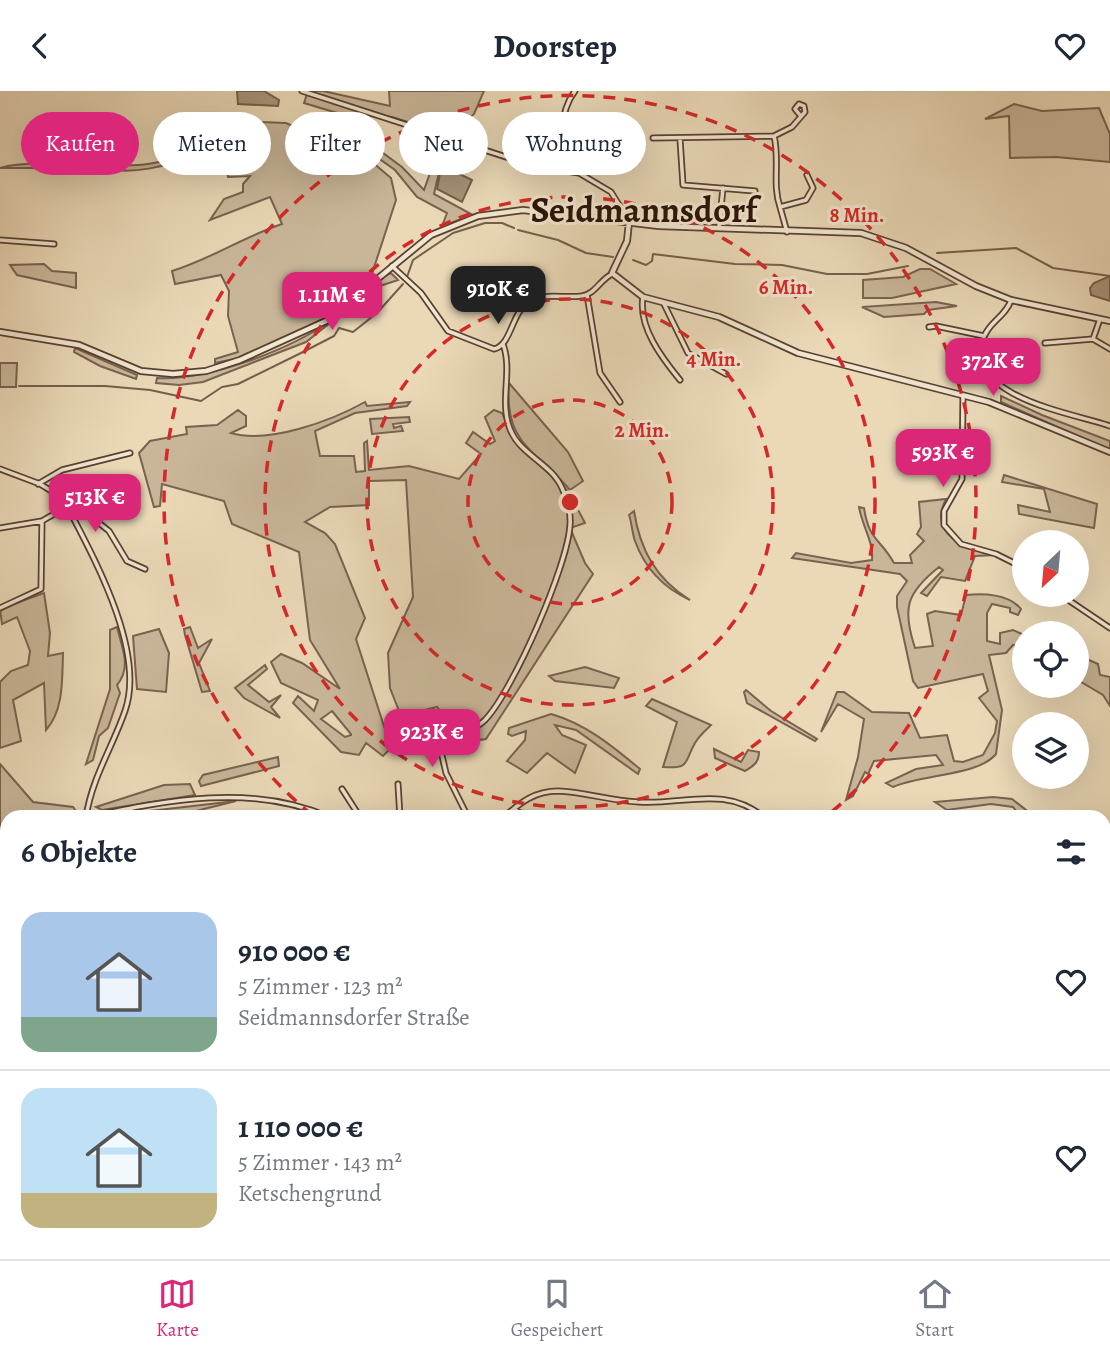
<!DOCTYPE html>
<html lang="de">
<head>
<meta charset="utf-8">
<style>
	body { margin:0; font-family:Alegreya,serif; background:#f6f6f7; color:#1f2937; height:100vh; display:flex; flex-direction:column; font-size:26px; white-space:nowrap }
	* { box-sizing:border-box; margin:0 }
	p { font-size:23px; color:#747a83 }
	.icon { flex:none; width:38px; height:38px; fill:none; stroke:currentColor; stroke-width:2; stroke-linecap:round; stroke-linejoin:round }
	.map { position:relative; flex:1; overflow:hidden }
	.side { position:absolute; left:0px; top:719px; width:1111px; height:450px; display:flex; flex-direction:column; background:#fff; border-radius:21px 21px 0 0; box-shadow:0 7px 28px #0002 }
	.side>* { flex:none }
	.top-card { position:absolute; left:21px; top:21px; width:700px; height:63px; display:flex; gap:14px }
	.needle { width:46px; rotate:206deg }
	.buttons { position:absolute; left:1012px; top:439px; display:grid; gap:14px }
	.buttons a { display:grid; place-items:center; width:77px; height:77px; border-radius:50%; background:#fff; box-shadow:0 7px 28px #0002; font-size:35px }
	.price { position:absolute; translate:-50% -60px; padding:0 16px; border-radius:14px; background:#db2777; color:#fff; font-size:23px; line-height:46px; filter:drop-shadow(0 2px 4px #0008) }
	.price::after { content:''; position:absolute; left:50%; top:42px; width:21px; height:16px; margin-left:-10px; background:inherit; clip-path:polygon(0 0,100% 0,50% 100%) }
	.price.on { background:#222; color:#fff }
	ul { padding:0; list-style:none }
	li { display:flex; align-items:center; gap:21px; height:175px; padding:0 21px }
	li+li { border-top:2px solid #e0e1e3 }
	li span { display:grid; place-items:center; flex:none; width:196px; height:140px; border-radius:21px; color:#555 }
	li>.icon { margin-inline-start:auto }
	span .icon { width:84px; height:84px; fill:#fffc; stroke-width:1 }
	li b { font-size:30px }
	h2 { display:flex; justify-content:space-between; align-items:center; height:84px; padding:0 21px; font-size:30px }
	.pill { padding:0 24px; border-radius:32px; background:#fff; box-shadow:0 7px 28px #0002; font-size:24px; line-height:63px }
	.pill.on { background:#db2777; color:#fff }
	header { display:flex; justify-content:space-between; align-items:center; height:91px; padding:0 21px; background:#fff; font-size:32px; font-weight:700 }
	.dock { display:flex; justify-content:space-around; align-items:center; height:98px; border-top:2px solid #e0e1e3; background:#fff; font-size:19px; color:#747a83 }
	.dock a { display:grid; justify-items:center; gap:4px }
	.dock .on { color:#db2777 }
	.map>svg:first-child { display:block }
	.green { fill:#c9b699; stroke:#79624f; stroke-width:2; fill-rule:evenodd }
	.water { fill:#a8947a; stroke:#755f4b; stroke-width:2 }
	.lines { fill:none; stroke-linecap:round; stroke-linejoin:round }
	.stream { stroke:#755f4b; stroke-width:2 }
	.taxiway { stroke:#8a745e; stroke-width:12 }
	.runway { stroke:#8a745e; stroke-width:28 }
	.minor-casing { stroke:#594132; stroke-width:7 }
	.tertiary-casing { stroke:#594132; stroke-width:8 }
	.minor { stroke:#f1e6d0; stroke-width:3.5 }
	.tertiary { stroke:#f1e6d0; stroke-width:4.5 }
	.ring { fill:none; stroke:#d62828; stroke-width:3.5; stroke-dasharray:12 9 }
	.labels { text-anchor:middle; stroke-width:6; stroke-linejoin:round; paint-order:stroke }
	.district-label { font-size:35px; font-weight:bold; fill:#290f05; stroke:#f1e6d0 }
	.centre { fill:#d62828; stroke:#f1e6d0; stroke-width:3.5 }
	.ring-label { font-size:21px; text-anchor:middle; font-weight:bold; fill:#d62828; stroke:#f1e6d0; stroke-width:6; stroke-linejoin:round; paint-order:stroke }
</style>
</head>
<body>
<header><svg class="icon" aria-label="back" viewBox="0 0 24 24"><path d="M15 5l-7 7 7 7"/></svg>Doorstep<svg class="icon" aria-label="heart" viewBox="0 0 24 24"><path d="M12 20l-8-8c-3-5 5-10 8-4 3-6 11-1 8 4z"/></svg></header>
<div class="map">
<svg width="1110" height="1168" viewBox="0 0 1110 1168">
	<rect width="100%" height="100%" fill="#ead8b7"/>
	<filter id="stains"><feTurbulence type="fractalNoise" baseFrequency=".00286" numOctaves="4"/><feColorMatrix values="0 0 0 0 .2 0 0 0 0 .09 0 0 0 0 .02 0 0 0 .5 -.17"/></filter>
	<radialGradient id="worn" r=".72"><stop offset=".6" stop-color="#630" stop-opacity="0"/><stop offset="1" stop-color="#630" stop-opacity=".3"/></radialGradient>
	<path class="green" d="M308 0H323L390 15 389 0H484L474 23 450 44 392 26 344 24 304 12Z
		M1014 13 1042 20 1099 17 1110 43V71L1056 66 1010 67 1009 25 985 28Z
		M234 30 286 32 371 70 391 87 396 109 369 192 321 230 239 267 215 272V268L238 261 228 225 229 200 221 184 175 193 172 180C211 168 243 146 282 133L270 106 210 129 224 108 243 101V93L250 85 228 86 227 79 252 72 256 36 214 42 211 55 207 56 205 37Z
		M345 34 402 76 424 99 442 49 446 51 434 103 473 124 442 135 447 122 417 106 395 79 337 38Z
		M197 54 193 64C167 76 131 84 103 77H0C55 62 151 93 197 54Z
		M44 173 52 180 76 182V197L17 184 10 174Z
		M920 178H930L956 193 892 207H863V189L903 186Z
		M391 182 398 189 374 197 306 251 203 291 179 294 156 292 157 287C208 290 289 259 332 229 352 215 369 192 391 182Z
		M936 211 957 215 928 219 924 223 884 226 862 216Z
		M75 257 137 284 136 288 100 275 74 261Z
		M0 272H17L16 296H0Z
		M509 292 568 361 583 390 570 399C535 358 504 353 509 292Z
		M1001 305 1042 324 1110 350V359L1001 311Z
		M365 311 367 315 410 311 407 315 355 322 315 340 320 365H354L356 381 365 380 364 352 367 350 369 379 409 375 459 388 481 363 466 352 473 341 490 353 495 350 485 326 494 319 502 322 517 354 568 400 585 432 570 437 585 472 593 483 486 648 465 651 437 616 401 625 390 597 388 562 413 506 406 389 369 390V414L330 416 305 431 325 442 335 453 365 527 356 548 391 657 383 665 366 652 359 664 341 661 293 612 298 605 314 620 318 609 281 592 271 571 281 563 302 572 340 598 310 549 299 461 232 433 224 410 162 393 160 415 154 416 139 362 150 350 187 343 186 336 217 334 238 319 246 325V335L231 342C269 353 331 330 365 311ZM332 620 351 643V644L345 646 321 628Z
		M409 326 410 331 393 333 394 337 401 335 403 340 372 343 370 328Z
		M1004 384 1097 413 1094 437 1019 423 1018 414 1050 421 1044 398 1002 391Z
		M946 408C927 445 967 458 996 464L975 465 965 490 941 486 927 505 921 502 943 479 939 476C906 502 902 518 915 557L933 555 927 523 935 520 961 524 966 504C983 502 1009 503 1021 518L1018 524 1010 521V517L992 513 987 522V550L1000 553V542L1013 539 1024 544V557L1013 554 1006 562 989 564 1002 619 996 663C978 685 923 683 893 696L886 692 916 678 943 674 936 664 874 670 868 683 865 681 853 705 846 709 858 666 864 628 838 613 821 641 837 601H844L872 621 909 622 920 647 947 644 954 670 963 671 983 664 995 642 997 630 979 607 988 600 983 583 918 597 913 590 897 516V505L907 490 900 483 792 467 796 462 851 472 872 469C874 451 862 435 859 416L864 417C869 450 880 447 894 472H912L910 464 924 450 917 443 921 436 919 411Z
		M634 420C640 459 656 488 690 509 664 497 645 478 635 450 632 442 632 432 629 424Z
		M44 502 50 542 48 565 63 562C62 588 64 619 46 639L44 592 13 609 21 650 0 657V591L11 580 28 574 30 560 17 526 2 533 0 518Z
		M117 536C122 557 132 576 117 594L120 602 108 637 99 645 93 669 86 673 110 598V539Z
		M190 536 198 557 212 548 199 572 210 600 202 601 185 544 184 538Z
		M159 538 169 562 166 601 137 598 133 545Z
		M1080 565 1098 573 1100 584 1110 586V615L1103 604 1076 588V569Z
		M265 574 267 578 248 594 269 611 281 604 271 616 280 627 244 607 235 597Z
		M585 576 619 587 614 597 555 590 549 585Z
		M746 599 771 620 817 648 815 650 747 612 744 601Z
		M652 608 711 634C706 639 699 645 695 652 684 671 691 678 663 676L677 631 646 615Z
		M551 623C586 633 612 655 640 678L638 683 576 639 555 634 562 644 586 654 575 682 547 662 527 682 507 670 525 649 526 640 512 645 508 643 509 637Z
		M714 658 741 671 748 659 759 661C759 672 753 675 745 680L715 667Z
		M278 666 279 675 201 695 199 690 203 684Z
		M0 673 33 711 73 716 79 724 7 726V740H0Z
		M164 694 190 693 195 704 102 719 96 716Z
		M993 706 1012 708 1035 726H1021L1013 716 991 713 947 719 935 711Z
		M236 710 172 726H124L141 721Z
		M1110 769V847L1104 846V770Z
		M0 1050 7 1056V1101L0 1094Z
		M312 1162H526L531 1168H313Z
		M690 1162H893L899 1168H687Z"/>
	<path class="water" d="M237 0H264L279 9 278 15 238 13Z
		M445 76 472 89 462 111 437 98 441 77Z
		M1110 185V210L1091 204 1090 197 1094 192Z"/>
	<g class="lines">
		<path class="stream" d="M518 139 558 149 586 162 613 166
			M937 162 1016 157 1053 177 1110 185
			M633 169 646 174 652 170 653 163 735 173 782 174 827 183H867L908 175
			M407 186 413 169 453 142 485 132H502L514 137
			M19 295H105L150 299 201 310 222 296 238 293 301 262 334 245 339 237 353 241 377 222 403 193"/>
		<path class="taxiway" d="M310 1162 311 1168
			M390 1162 394 1168"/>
		<path class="runway" d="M459 1162 463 1168"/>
		<defs>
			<path id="minor" d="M302 0 534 75 579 82 611 101 629 130
				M653 47 774 45
				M680 48 683 94 755 100
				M568 79C557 57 560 20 575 0
				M780 116C772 93 780 69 774 45L792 36 805 21 804 15 799 13 795 18 800 24
				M719 136 723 97
				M787 141 780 116 806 109 813 97 807 84
				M0 149 54 153
				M392 175 421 202 448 240 494 258C510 255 512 225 524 215 541 199 562 208 582 205 595 203 600 189 612 183
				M587 204 600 282 620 311
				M643 206C638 236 662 267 680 289
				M1011 209C1006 226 986 232 982 252 970 307 1072 322 1110 335
				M664 213 688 262 726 283
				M929 236 936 235 984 245
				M1093 248 1100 228
				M1045 252 1093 248 1110 258
				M963 305 962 388 944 420V434L961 453 996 463 1024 477
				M0 378 40 393 84 420 109 440 127 470 145 478
				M38 393 62 379 130 362
				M66 413C94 467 146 560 125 620 112 657 92 687 86 726
				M0 437 42 430
				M1061 504 1110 537
				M0 517 41 498 42 430 61 419 68 411
				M398 693 400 726
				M342 698 360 726
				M514 718 520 722 555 726
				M88 726C168 709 252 692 329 726
				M468 726 446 682 440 656C452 644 472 642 485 629 513 600 568 474 570 434 571 422 567 408 562 397 551 372 520 364 510 338 499 310 513 280 503 253
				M504 726C521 711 535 700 558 700 585 701 611 710 639 711 684 714 725 694 764 726
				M0 745H7
				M1104 948 1110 950
				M1104 1015H1110
				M1104 1092H1110
				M529 1162 534 1168"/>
			<path id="tertiary" d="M629 131 627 150 612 182 643 206 719 226 798 262 989 311 1110 361
				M0 241 79 254 141 280 173 283 206 280 240 269 326 230 431 144 478 125 523 119 659 135 861 142 906 157 976 195 1011 209 1110 230"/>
		</defs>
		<use href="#minor" class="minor-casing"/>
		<use href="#tertiary" class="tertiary-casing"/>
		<use href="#minor" class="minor"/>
		<use href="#tertiary" class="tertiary"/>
	</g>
	<g class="ring">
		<circle cx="570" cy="411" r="102"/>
		<circle cx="570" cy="411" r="203"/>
		<circle cx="570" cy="411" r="305"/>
		<path d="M312 724A406 406 0 1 1 828 724"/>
	</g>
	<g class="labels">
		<g class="district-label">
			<text x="644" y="131">Seidmannsdorf</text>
		</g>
	</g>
	<circle cx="570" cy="411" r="10" class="centre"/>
	<g class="ring-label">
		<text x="857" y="131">8 Min.</text>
		<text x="786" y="203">6 Min.</text>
		<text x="714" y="275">4 Min.</text>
		<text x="642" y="346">2 Min.</text>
	</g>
	<rect width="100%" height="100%" filter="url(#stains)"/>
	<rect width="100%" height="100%" fill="url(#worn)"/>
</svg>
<div class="buttons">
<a><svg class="needle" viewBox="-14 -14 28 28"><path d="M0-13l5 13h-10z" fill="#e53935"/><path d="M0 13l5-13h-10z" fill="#747a83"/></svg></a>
<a><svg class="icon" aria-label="locate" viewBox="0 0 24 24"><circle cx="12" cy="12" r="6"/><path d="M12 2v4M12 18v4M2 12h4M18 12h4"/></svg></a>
<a><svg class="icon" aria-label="layers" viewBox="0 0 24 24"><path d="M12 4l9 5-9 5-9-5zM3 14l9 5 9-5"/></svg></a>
</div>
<b class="price on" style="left:498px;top:235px">910K €</b>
<b class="price" style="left:332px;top:241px">1.11M €</b>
<b class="price" style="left:993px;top:307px">372K €</b>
<b class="price" style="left:943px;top:398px">593K €</b>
<b class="price" style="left:95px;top:443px">513K €</b>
<b class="price" style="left:432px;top:678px">923K €</b>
<div class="top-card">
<a class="pill on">Kaufen</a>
<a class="pill">Mieten</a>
<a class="pill">Filter</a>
<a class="pill">Neu</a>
<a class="pill">Wohnung</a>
</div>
<section class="side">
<h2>6 Objekte<svg class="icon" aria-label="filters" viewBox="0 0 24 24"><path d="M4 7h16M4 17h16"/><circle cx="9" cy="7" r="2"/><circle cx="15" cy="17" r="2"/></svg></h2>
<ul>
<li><span style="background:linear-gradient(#a9c7e8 75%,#7fa58c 0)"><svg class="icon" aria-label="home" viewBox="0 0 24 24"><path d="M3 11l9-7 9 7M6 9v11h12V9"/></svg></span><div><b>910 000 €</b><p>5 Zimmer · 123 m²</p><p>Seidmannsdorfer Straße</p></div><svg class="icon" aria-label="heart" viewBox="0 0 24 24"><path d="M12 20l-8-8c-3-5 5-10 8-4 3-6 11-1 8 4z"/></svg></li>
<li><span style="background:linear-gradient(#bfe0f5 75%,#c2b280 0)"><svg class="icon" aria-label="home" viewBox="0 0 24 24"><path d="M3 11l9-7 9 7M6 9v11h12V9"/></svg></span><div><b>1 110 000 €</b><p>5 Zimmer · 143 m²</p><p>Ketschengrund</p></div><svg class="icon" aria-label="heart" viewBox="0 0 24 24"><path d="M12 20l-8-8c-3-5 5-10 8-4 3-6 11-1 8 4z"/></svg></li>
</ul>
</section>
</div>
<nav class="dock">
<a class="on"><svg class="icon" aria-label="map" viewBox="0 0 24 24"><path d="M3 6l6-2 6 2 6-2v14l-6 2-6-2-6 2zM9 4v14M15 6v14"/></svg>Karte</a>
<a><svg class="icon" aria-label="saved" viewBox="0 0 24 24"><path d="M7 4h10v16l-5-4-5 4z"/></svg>Gespeichert</a>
<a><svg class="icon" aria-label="home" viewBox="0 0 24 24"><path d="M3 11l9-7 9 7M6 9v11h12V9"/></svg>Start</a>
</nav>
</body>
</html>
